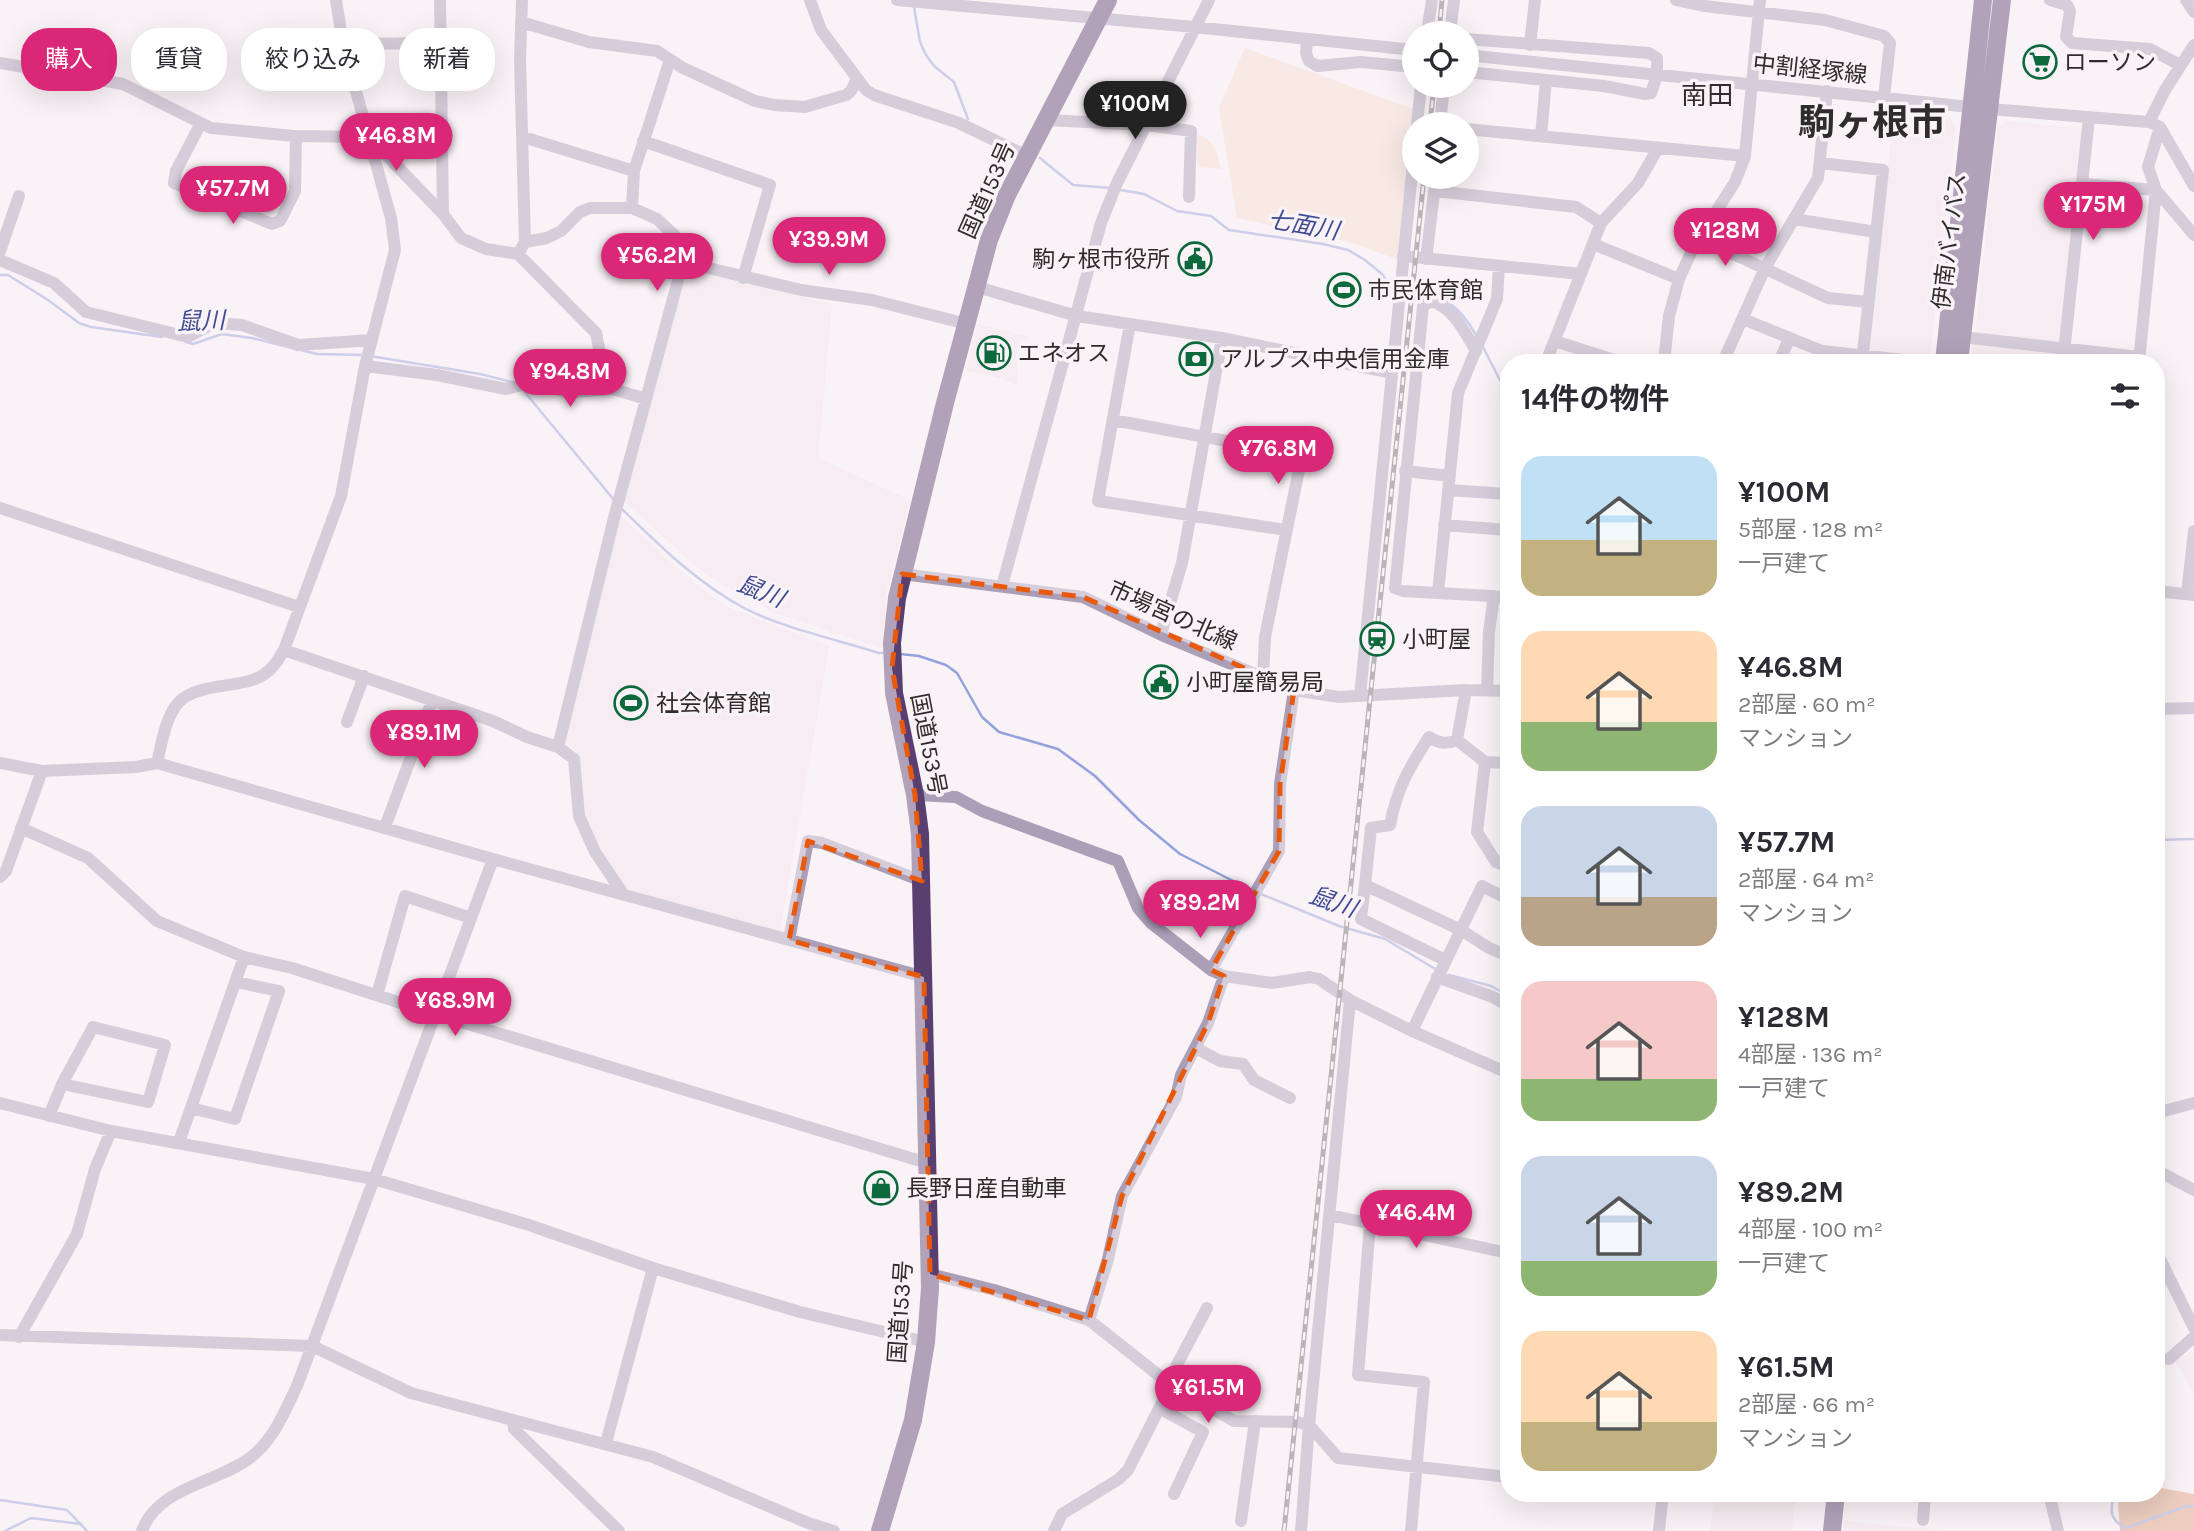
<!DOCTYPE html>
<html lang="ja">
<head>
<meta charset="utf-8">
<style>
	body { margin:0; font-family:Karla,"Noto Sans JP",sans-serif; background:#f2f2f3; color:#2b2b33; height:100vh; display:flex; flex-direction:column; font-size:26px; white-space:nowrap }
	* { box-sizing:border-box; margin:0 }
	p { font-size:23px; color:#7c7c81 }
	.icon { flex:none; width:38px; height:38px; fill:none; stroke:currentColor; stroke-width:2; stroke-linecap:round; stroke-linejoin:round }
	.map { position:relative; flex:1; overflow:hidden }
	.panel { position:absolute; left:1500px; top:354px; width:665px; height:1148px; display:flex; flex-direction:column; background:#fff; border-radius:28px; box-shadow:0 7px 28px #0002 }
	.panel>* { flex:none }
	.guide { position:absolute; left:21px; top:28px; width:665px; height:63px; display:flex; gap:14px }
	.buttons { position:absolute; left:1402px; top:21px; display:grid; gap:14px }
	.buttons a { display:grid; place-items:center; width:77px; height:77px; border-radius:50%; background:#fff; box-shadow:0 7px 28px #0002; font-size:35px }
	.price { position:absolute; translate:-50% -60px; padding:0 16px; border-radius:24px; background:#db2777; color:#fff; font-size:23px; line-height:46px; filter:drop-shadow(0 2px 4px #0008) }
	.price::after { content:''; position:absolute; left:50%; top:42px; width:21px; height:16px; margin-left:-10px; background:inherit; clip-path:polygon(0 0,100% 0,50% 100%) }
	.price.current { background:#222; color:#fff }
	ul { padding:0; list-style:none }
	li { display:flex; align-items:center; gap:21px; height:175px; padding:0 21px }
	li span { display:grid; place-items:center; flex:none; width:196px; height:140px; border-radius:21px; color:#555 }
	li>.icon { margin-inline-start:auto }
	span .icon { width:84px; height:84px; fill:#fffc; stroke-width:1 }
	li b { font-size:30px }
	h2 { display:flex; justify-content:space-between; align-items:center; height:84px; padding:0 21px; font-size:30px }
	.tag { padding:0 24px; border-radius:28px; background:#fff; box-shadow:0 7px 28px #0002; font-size:24px; line-height:63px }
	.tag.current { background:#db2777; color:#fff }
	.map>svg:first-child { display:block }
	.built { fill:#f2e4ec }
	.green { fill:#f7ded0 }
	.forest { fill:#db9f7c }
	.lines { fill:none; stroke-linecap:round; stroke-linejoin:round }
	.stream { stroke:#94a2dc; stroke-width:2.5 }
	.minor { stroke:#ab9fb8; stroke-width:12 }
	.highway { stroke:#593e70; stroke-width:18 }
	.rail-casing { stroke:#6e6b6d; stroke-width:5 }
	.rail { stroke:#f9f2f6; stroke-width:2.5; stroke-dasharray:8; stroke-linecap:butt }
	.marked { fill:none; stroke:#e8590c; stroke-width:5; stroke-dasharray:14 9; stroke-linejoin:round }
	.labels { text-anchor:middle; stroke-width:7; stroke-linejoin:round; paint-order:stroke }
	.poi-label { font-size:23px; fill:#2e2c2d; stroke:#f9f2f6; text-anchor:start }
	.street-label { font-size:23px; fill:#2e2c2d; stroke:#f9f2f6 }
	.water-label { font-size:24px; font-style:italic; fill:#404c93; stroke:#f9f2f6 }
	.quarter-label { font-size:26px; fill:#2e2c2d; stroke:#f9f2f6 }
	.town-label { font-size:37px; font-weight:bold; fill:#2e2c2d; stroke:#f9f2f6 }
</style>
</head>
<body>
<div class="map">
<svg width="2194" height="1531" viewBox="0 0 2194 1531">
	<rect width="100%" height="100%" fill="#f9f2f6"/>
	<path class="built" d="M1894 111 1949 116 1956 129 1930 358 1928 359 1870 353 1867 350Z
		M2006 121 2085 129 2060 342 1975 333 1998 127Z
		M689 270 832 304 818 458 910 500 887 590 882 648 775 613 724 585 702 572 623 500 682 279Z
		M978 324 1030 337 1020 341 1017 350V385L996 377 966 371Z
		M1973 343 2058 352 2059 362H1971Z
		M2068 353 2133 362H2068Z
		M620 515 693 582 728 607 829 646 780 932 622 888 598 851 583 815 578 754 564 739Z
		M2194 1350V1394L2175 1361Z
		M1694 1493H1796L1792 1531H1710L1714 1496Z
		M1844 1520 1854 1522 1947 1531H1843Z"/>
	<path class="green" d="M1245 48 1413 109 1399 260 1352 243 1237 218 1219 108Z
		M1200 135C1216 142 1217 154 1221 169L1198 167 1197 137Z"/>
	<path class="forest" d="M2156 1487 2194 1494V1531H2120L2118 1503 2124 1493H2156Z"/>
	<g class="lines">
		<path class="stream" d="M914 7 920 42 926 55 934 66 954 82 968 119
			M1040 158 1073 185 1111 188
			M1121 190 1144 194 1177 211 1211 216 1229 230 1323 244 1348 250 1365 260 1382 274 1393 290H1397
			M0 275H8L48 300 79 323 91 327 162 337
			M1404 289C1437 287 1461 308 1476 335
			M186 342 193 344 222 334 252 338 317 354 364 355
			M1483 347 1508 396
			M370 356 480 374 512 382
			M523 390 614 500
			M621 508C659 545 698 584 746 609 783 628 838 640 879 653H886
			M900 654 919 656 946 665 957 673 982 717 999 732 1058 749 1095 776 1139 820 1180 854 1251 890
			M2156 840 2194 839
			M1261 894 1339 926 1385 939 1437 970
			M1449 975 1491 986 1508 995
			M2114 1493C2110 1510 2109 1520 2126 1528L2187 1506H2194
			M0 1500 67 1510 87 1531
			M5 1531 31 1518 81 1524"/>
		<path class="minor" d="M440 0 443 214
			M810 0 821 30 866 90 874 95 959 123 1027 156
			M897 0 1194 27 1414 50
			M1676 0 1704 6 1825 20 1884 36 1890 43 1884 97
			M2050 0 2067 5 2070 11 2066 37 2072 43 2150 49 2180 65
			M2186 0 2194 12
			M521 22 589 42 657 51 683 68 755 101 774 105 805 107 846 95 851 91 857 79
			M1427 33 1432 0
			M1450 33 1454 0
			M1307 39 1306 53 1309 61 1317 66 1361 62 1414 67
			M1466 39 1649 53 1657 58V75L1651 93 1645 94 1604 86 1466 72
			M343 44 440 43
			M1530 45 1535 0
			M1466 55 1990 109 2149 122 2160 127 2194 186
			M0 63 123 84 211 128 294 136 369 137 443 214 461 238 486 249 518 254 525 242 520 60 522 0
			M1046 120 1146 125 1191 131 1189 197
			M2149 122 2165 90 2194 45
			M201 123 176 171 174 183 272 224 280 221 295 191 296 136
			M1417 124 1421 86
			M1440 124 1444 86
			M1466 129 1745 156
			M1541 136 1546 80
			M523 137 634 171
			M643 141 770 185 743 278
			M1820 163 1883 170 1862 362
			M2083 184 2156 190 2194 235
			M1435 191 1576 207 1601 223
			M632 208 634 171 670 60
			M1794 219 1876 232
			M1699 238 1828 298 1868 302
			M525 242 547 238 561 231 580 212 590 208H632L657 219 687 247 615 514 558 747
			M1593 244 1679 279
			M0 251 19 196
			M518 254 596 333 603 369 613 389
			M1403 256 1581 274
			M1426 259 1436 177
			M0 260 54 283 86 312 188 337 214 323 242 325 298 345 372 340
			M683 262 801 290 872 300 967 324
			M977 287 1077 316 1222 338 1392 373
			M1743 319 1822 351 1922 362
			M1130 324 1098 501 1286 530
			M1962 337 2139 357
			M1555 341 1620 362
			M1476 351C1464 331 1455 310 1432 301L1423 306 1395 588 1403 591 1508 597
			M1546 362 1601 223 1638 183 1658 148
			M1664 362 1669 316 1679 279 1694 246 1735 182 1745 156 1760 0
			M1723 362 1765 268 1818 178 1827 91
			M1779 362 1789 339
			M2063 362 2089 118
			M2139 362 2156 190 2148 167 2160 127
			M365 366 437 375 506 389 536 381 556 389 571 392 613 389 646 399
			M1113 420 1302 455 1265 637 1263 677
			M1405 471 1450 476
			M1448 490 1508 494
			M0 508 299 607
			M1444 525 1508 530
			M1505 530 1508 502
			M902 574 1083 597 1166 637 1294 690 1339 697 1466 690 1508 691
			M1002 586 1101 223 1117 183 1209 0
			M2156 591 2194 595
			M1438 593 1458 393 1497 299 1499 266
			M2187 594 2194 531
			M1161 634 1182 563 1222 338
			M284 650 493 721 527 737 558 747 574 759 579 816 595 852 624 895
			M1466 690 1457 740C1446 745 1439 743 1429 737 1409 768 1397 788 1390 825L1371 828 1365 885 1461 930 1489 948 1508 956
			M1487 690 1489 632 1494 596
			M1360 696 1414 153
			M2156 709 2194 708
			M347 722 364 676
			M1457 740 1485 762
			M0 763 42 771 136 767 157 763 493 859 917 975H924
			M157 763C161 746 166 715 179 702 199 682 242 689 263 675 273 669 278 660 284 650L341 496 365 366 395 250 391 218 343 44 336 0
			M1508 763 1485 762 1477 832 1496 862 1508 867
			M915 795 956 797 982 811 1118 861 1138 908 1151 923 1211 970 1224 976 1272 983 1310 977 1319 979 1350 1000 1412 1031 1508 1073
			M385 827 432 701
			M21 828 88 858 157 921 244 957 292 968 435 1014 927 1163
			M0 877 6 871 42 771
			M1365 885 1361 919 1445 960
			M789 940 808 841 822 843 922 881
			M1211 970 1279 851 1280 784 1294 690
			M1437 977 1493 997 1508 1006
			M377 995 405 896 471 918
			M1412 1031 1482 886 1508 899
			M1196 1048 1220 1061 1243 1064 1254 1080 1290 1098
			M0 1103 111 1131 374 1179 529 1225 653 1268 800 1312 926 1342
			M191 1108 235 1119 279 991 236 982
			M2156 1113 2194 1103
			M49 1116 62 1084 93 1027 165 1045 148 1102 62 1084
			M179 1142 244 957
			M2156 1170 2194 1190
			M1330 1215 1508 1253
			M1370 1224 1358 1375 1424 1382 1411 1531
			M2156 1251 2194 1328
			M930 1274 994 1290 1089 1320 1171 1385 1234 1421 1297 1422 1309 1425 1338 1458 1508 1477
			M1089 1320 1108 1259 1122 1196 1176 1097 1181 1075 1208 1023 1224 976
			M0 1335 312 1346 411 1393 653 1457 808 1523 834 1531
			M19 1337 77 1234 95 1169 111 1131
			M2169 1359 2194 1337
			M1159 1408 1203 1432 1174 1494
			M513 1421 514 1429 619 1531
			M606 1443 653 1268
			M2049 1493 2058 1531
			M1923 1520 1925 1493
			M1241 1521 1255 1421
			M142 1531C157 1487 218 1483 251 1457 274 1439 284 1413 297 1386L493 859
			M1054 1531 1062 1514 1119 1479 1128 1470 1171 1385 1172 1374 1207 1308
			M1301 1531 1309 1425 1350 1000
			M1659 1531 1663 1493"/>
		<path class="highway" d="M1944 362 1983 0
			M1959 362 2002 0
			M880 1531 913 1420 926 1342 930 1288 920 834 915 795 894 693 892 643 897 598 945 403 989 240 1007 195 1108 0
			M1832 1531 1836 1493"/>
		<defs>
			<path id="rail" d="M1439 33 1442 0
				M1430 124 1434 86
				M1284 1531 1424 177"/>
		</defs>
		<use href="#rail" class="rail-casing"/>
		<use href="#rail" class="rail"/>
	</g>
	<path d="M0 0H2194V1531H0ZM902 574 1083 597 1294 690 1280 784 1279 851 1211 970 1224 976 1208 1023 1122 1196 1089 1320 930 1274 924 977 789 940 808 841 922 881 915 795 892 668Z" fill="#f9f2f6" fill-opacity=".55" fill-rule="evenodd"/>
	<path class="marked" d="M902 574 1083 597 1294 690 1280 784 1279 851 1211 970 1224 976 1208 1023 1122 1196 1089 1320 930 1274 924 977 789 940 808 841 922 881 915 795 892 668Z"/>
	<defs>
		<symbol id="supermarket-ring" viewBox="-11 -11 22 22"><circle r="9.5" fill="#f9f2f6" stroke="#0c693c" stroke-width="1.5"/><path d="M-6-5.5h2.5l.6 2H6L4.5 2H-2.5L-4.4-4H-6ZM-1.5 3.2a1.3 1.3 0 1 0 .1 0ZM3 3.2a1.3 1.3 0 1 0 .1 0Z" fill="#0c693c"/></symbol>
		<symbol id="civic-ring" viewBox="-11 -11 22 22"><circle r="9.5" fill="#f9f2f6" stroke="#0c693c" stroke-width="1.5"/><path d="M-.6-6.5H3V-4.5H.6V-3L4-1V1h2V6H-6V1h2V-1L-.6-3ZM-1.2 2.5V6h2.4V2.5Z" fill="#0c693c"/></symbol>
		<symbol id="stadium-ring" viewBox="-11 -11 22 22"><circle r="9.5" fill="#f9f2f6" stroke="#0c693c" stroke-width="1.5"/><path d="M0-5a6.5 5 0 1 0 0 10a6.5 5 0 1 0 0-10ZM-3.5-1.8h7v3.6h-7Z" fill="#0c693c"/></symbol>
		<symbol id="fuel-ring" viewBox="-11 -11 22 22"><circle r="9.5" fill="#f9f2f6" stroke="#0c693c" stroke-width="1.5"/><path d="M-5.5-6h7V0h2V4h1.3V-2.5L3-4.5l.8-.8L6-3V5H2.5V1h-1V6h-7ZM-4.2-4.7v3.2H.2V-4.7Z" fill="#0c693c"/></symbol>
		<symbol id="bank-ring" viewBox="-11 -11 22 22"><circle r="9.5" fill="#f9f2f6" stroke="#0c693c" stroke-width="1.5"/><path d="M-6-4H6V4H-6ZM0-2.3a2.3 2.3 0 1 0 0 4.6a2.3 2.3 0 1 0 0-4.6Z" fill="#0c693c"/></symbol>
		<symbol id="station-ring" viewBox="-11 -11 22 22"><circle r="9.5" fill="#f9f2f6" stroke="#0c693c" stroke-width="1.5"/><path d="M-3-6H3Q5-6 5-4V2Q5 4 3 4L4.5 6H3L1.5 4h-3L-3 6H-4.5L-3 4Q-5 4-5 2V-4Q-5-6-3-6ZM-3.5-4v3h7v-3ZM-3.5 1v1.5H-2V1ZM2 1v1.5H3.5V1Z" fill="#0c693c"/></symbol>
		<symbol id="shop-ring" viewBox="-11 -11 22 22"><circle r="9.5" fill="#f9f2f6" stroke="#0c693c" stroke-width="1.5"/><path d="M-5-2.5h2.3a2.7 3.5 0 0 1 5.4 0H5L5.5 6h-11ZM-1.5-2.5h3a1.5 2.3 0 0 0-3 0Z" fill="#0c693c"/></symbol>
	</defs>
	<g fill-rule="evenodd">
		<use href="#supermarket-ring" x="2021" y="43" width="38" height="38"/>
		<use href="#civic-ring" x="1176" y="240" width="38" height="38"/>
		<use href="#stadium-ring" x="1325" y="271" width="38" height="38"/>
		<use href="#fuel-ring" x="975" y="334" width="38" height="38"/>
		<use href="#bank-ring" x="1177" y="340" width="38" height="38"/>
		<use href="#station-ring" x="1358" y="620" width="38" height="38"/>
		<use href="#civic-ring" x="1142" y="663" width="38" height="38"/>
		<use href="#stadium-ring" x="612" y="684" width="38" height="38"/>
		<use href="#shop-ring" x="862" y="1169" width="38" height="38"/>
	</g>
	<g class="labels">
		<g class="poi-label">
			<text x="2064" y="70">ローソン</text>
			<text x="1170" y="267" text-anchor="end">駒ヶ根市役所</text>
			<text x="1368" y="298">市民体育館</text>
			<text x="1018" y="361">エネオス</text>
			<text x="1220" y="367">アルプス中央信用金庫</text>
			<text x="1402" y="647">小町屋</text>
			<text x="1186" y="690">小町屋簡易局</text>
			<text x="656" y="711">社会体育館</text>
			<text x="906" y="1196">長野日産自動車</text>
		</g>
		<g class="street-label">
			<text transform="translate(1810 69) rotate(6)" y="8">中割経塚線</text>
			<text transform="translate(987 190) rotate(-66)" y="8">国道153号</text>
			<text transform="translate(1949 241) rotate(-83)" y="8">伊南バイパス</text>
			<text transform="translate(1173 615) rotate(24)" y="8">市場宮の北線</text>
			<text transform="translate(929 744) rotate(79)" y="8">国道153号</text>
			<text transform="translate(900 1312) rotate(-86)" y="8">国道153号</text>
		</g>
		<g class="water-label">
			<text transform="translate(1303 225) rotate(10)" y="8">七面川</text>
			<text transform="translate(201 321) rotate(-2)" y="8">鼠川</text>
			<text transform="translate(761 591) rotate(22)" y="8">鼠川</text>
			<text transform="translate(1333 902) rotate(19)" y="8">鼠川</text>
		</g>
		<g class="quarter-label">
			<text x="1707" y="104">南田</text>
		</g>
		<g class="town-label">
			<text x="1872" y="135">駒ヶ根市</text>
		</g>
	</g>
</svg>
<div class="buttons">
<a><svg class="icon" aria-label="locate" viewBox="0 0 24 24"><circle cx="12" cy="12" r="6"/><path d="M12 2v4M12 18v4M2 12h4M18 12h4"/></svg></a>
<a><svg class="icon" aria-label="layers" viewBox="0 0 24 24"><path d="M12 4l9 5-9 5-9-5zM3 14l9 5 9-5"/></svg></a>
</div>
<b class="price current" style="left:1135px;top:141px">¥100M</b>
<b class="price" style="left:396px;top:173px">¥46.8M</b>
<b class="price" style="left:233px;top:226px">¥57.7M</b>
<b class="price" style="left:2093px;top:242px">¥175M</b>
<b class="price" style="left:1725px;top:268px">¥128M</b>
<b class="price" style="left:829px;top:277px">¥39.9M</b>
<b class="price" style="left:657px;top:293px">¥56.2M</b>
<b class="price" style="left:570px;top:409px">¥94.8M</b>
<b class="price" style="left:1278px;top:486px">¥76.8M</b>
<b class="price" style="left:424px;top:770px">¥89.1M</b>
<b class="price" style="left:1200px;top:940px">¥89.2M</b>
<b class="price" style="left:455px;top:1038px">¥68.9M</b>
<b class="price" style="left:1416px;top:1250px">¥46.4M</b>
<b class="price" style="left:1208px;top:1425px">¥61.5M</b>
<div class="guide">
<a class="tag current">購入</a>
<a class="tag">賃貸</a>
<a class="tag">絞り込み</a>
<a class="tag">新着</a>
</div>
<section class="panel">
<h2>14件の物件<svg class="icon" aria-label="filters" viewBox="0 0 24 24"><path d="M4 7h16M4 17h16"/><circle cx="9" cy="7" r="2"/><circle cx="15" cy="17" r="2"/></svg></h2>
<ul>
<li><span style="background:linear-gradient(#bfe0f5 60%,#c2b280 0)"><svg class="icon" aria-label="home" viewBox="0 0 24 24"><path d="M3 11l9-7 9 7M6 9v11h12V9"/></svg></span><div><b>¥100M</b><p>5部屋 · 128 m²</p><p>一戸建て</p></div></li>
<li><span style="background:linear-gradient(#ffd9b3 65%,#8fb573 0)"><svg class="icon" aria-label="home" viewBox="0 0 24 24"><path d="M3 11l9-7 9 7M6 9v11h12V9"/></svg></span><div><b>¥46.8M</b><p>2部屋 · 60 m²</p><p>マンション</p></div></li>
<li><span style="background:linear-gradient(#c9d6e8 65%,#b9a48a 0)"><svg class="icon" aria-label="home" viewBox="0 0 24 24"><path d="M3 11l9-7 9 7M6 9v11h12V9"/></svg></span><div><b>¥57.7M</b><p>2部屋 · 64 m²</p><p>マンション</p></div></li>
<li><span style="background:linear-gradient(#f6c9c9 70%,#8fb573 0)"><svg class="icon" aria-label="home" viewBox="0 0 24 24"><path d="M3 11l9-7 9 7M6 9v11h12V9"/></svg></span><div><b>¥128M</b><p>4部屋 · 136 m²</p><p>一戸建て</p></div></li>
<li><span style="background:linear-gradient(#c9d6e8 75%,#8fb573 0)"><svg class="icon" aria-label="home" viewBox="0 0 24 24"><path d="M3 11l9-7 9 7M6 9v11h12V9"/></svg></span><div><b>¥89.2M</b><p>4部屋 · 100 m²</p><p>一戸建て</p></div></li>
<li><span style="background:linear-gradient(#ffd9b3 65%,#c2b280 0)"><svg class="icon" aria-label="home" viewBox="0 0 24 24"><path d="M3 11l9-7 9 7M6 9v11h12V9"/></svg></span><div><b>¥61.5M</b><p>2部屋 · 66 m²</p><p>マンション</p></div></li>
</ul>
</section>
</div>
</body>
</html>
